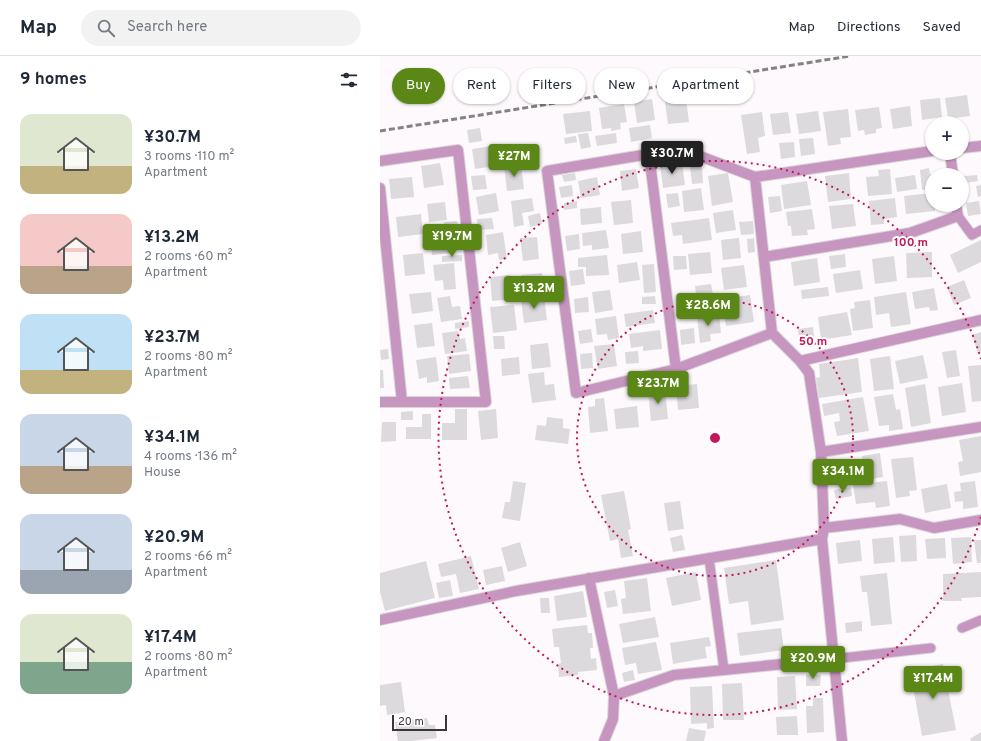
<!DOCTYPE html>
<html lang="en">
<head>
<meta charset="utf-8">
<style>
	body { margin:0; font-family:Overpass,sans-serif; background:#f2f2f3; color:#1f2937; height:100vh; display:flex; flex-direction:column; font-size:15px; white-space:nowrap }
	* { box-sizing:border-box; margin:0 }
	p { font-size:13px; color:#747a83 }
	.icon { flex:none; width:22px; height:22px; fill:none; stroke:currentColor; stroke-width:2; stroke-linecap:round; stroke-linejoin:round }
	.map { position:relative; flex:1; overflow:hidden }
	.sheet { display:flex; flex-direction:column; background:#fff; width:380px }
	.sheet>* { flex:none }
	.guide { position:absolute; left:12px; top:12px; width:380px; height:36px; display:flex; gap:8px }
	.tools { position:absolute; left:545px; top:60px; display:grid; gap:8px }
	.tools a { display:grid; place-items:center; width:44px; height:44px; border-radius:50%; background:#fff; box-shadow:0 1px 3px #0004; font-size:20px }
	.scale { position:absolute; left:12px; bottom:10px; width:55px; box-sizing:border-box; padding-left:4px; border:2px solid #383637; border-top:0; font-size:11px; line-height:14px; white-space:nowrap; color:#383637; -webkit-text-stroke:3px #fff; paint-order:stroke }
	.price { position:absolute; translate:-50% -34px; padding:0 9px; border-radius:4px; background:#5a8716; color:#fff; font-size:13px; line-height:26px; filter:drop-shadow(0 1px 2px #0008) }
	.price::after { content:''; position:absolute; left:50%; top:24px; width:12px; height:9px; margin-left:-6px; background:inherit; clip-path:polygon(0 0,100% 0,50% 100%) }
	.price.active { background:#222; color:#fff }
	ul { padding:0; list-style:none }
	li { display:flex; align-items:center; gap:12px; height:100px; padding:0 20px }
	li span { display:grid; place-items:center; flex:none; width:112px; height:80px; border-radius:12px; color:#555 }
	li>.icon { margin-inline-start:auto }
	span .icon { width:48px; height:48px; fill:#fffc; stroke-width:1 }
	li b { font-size:17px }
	h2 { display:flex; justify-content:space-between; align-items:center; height:48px; padding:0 20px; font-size:17px }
	.tag { padding:0 14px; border-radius:18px; background:#fff; box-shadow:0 1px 3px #0004; font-size:14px; line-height:36px }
	.tag.active { background:#5a8716; color:#fff }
	header { display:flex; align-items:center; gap:24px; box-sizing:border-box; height:56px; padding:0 20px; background:#fff; border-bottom:1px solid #e0e1e3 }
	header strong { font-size:19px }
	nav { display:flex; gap:22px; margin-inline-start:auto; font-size:14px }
	.search { width:280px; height:36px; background:#f2f2f3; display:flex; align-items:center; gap:10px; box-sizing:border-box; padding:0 14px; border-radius:22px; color:#747a83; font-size:15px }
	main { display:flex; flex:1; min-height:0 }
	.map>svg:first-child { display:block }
	.building { fill:#dddadd }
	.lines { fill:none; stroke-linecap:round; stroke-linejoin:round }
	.service-casing { stroke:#dad6d9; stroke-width:11 }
	.minor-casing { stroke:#dad6d9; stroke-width:12 }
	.service { stroke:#c796c0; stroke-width:9 }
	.minor { stroke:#c796c0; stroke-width:10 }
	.rail { stroke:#848283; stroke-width:3; stroke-dasharray:6 3; stroke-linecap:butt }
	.ring { fill:none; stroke:#c2185b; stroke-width:2; stroke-dasharray:2 4 }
	.centre { fill:#c2185b; stroke:#fff; stroke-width:2 }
	.ring-label { font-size:12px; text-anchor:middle; font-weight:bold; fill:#c2185b; stroke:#fff; stroke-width:4; stroke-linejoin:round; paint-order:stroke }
</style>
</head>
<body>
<header>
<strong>Map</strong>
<div class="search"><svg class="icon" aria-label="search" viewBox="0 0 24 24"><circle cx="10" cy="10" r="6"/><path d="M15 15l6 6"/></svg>Search here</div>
<nav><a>Map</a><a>Directions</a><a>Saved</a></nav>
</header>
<main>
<section class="sheet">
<h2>9 homes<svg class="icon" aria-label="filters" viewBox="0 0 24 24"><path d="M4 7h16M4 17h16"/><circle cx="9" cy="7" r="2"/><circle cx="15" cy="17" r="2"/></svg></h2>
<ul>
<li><span style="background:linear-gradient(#dfe7d0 65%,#c2b280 0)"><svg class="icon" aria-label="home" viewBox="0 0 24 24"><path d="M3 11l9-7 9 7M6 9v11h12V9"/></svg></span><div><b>¥30.7M</b><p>3 rooms · 110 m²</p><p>Apartment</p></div></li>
<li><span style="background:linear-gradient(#f6c9c9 65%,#b9a48a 0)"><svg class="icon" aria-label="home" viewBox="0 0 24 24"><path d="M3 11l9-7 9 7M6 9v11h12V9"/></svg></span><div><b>¥13.2M</b><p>2 rooms · 60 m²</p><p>Apartment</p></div></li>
<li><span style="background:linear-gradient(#bfe0f5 70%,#c2b280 0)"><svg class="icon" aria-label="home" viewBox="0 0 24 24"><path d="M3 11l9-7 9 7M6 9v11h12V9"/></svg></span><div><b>¥23.7M</b><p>2 rooms · 80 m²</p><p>Apartment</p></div></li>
<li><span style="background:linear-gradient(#c9d6e8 65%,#b9a48a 0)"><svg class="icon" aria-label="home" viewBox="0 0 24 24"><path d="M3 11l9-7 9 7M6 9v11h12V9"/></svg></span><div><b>¥34.1M</b><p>4 rooms · 136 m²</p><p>House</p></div></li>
<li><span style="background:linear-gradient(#c9d6e8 70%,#9aa5b1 0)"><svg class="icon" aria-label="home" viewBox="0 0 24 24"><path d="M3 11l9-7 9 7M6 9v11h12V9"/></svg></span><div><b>¥20.9M</b><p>2 rooms · 66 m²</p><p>Apartment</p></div></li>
<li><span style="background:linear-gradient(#dfe7d0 60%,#7fa58c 0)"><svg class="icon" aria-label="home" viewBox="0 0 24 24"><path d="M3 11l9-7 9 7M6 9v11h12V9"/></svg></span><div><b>¥17.4M</b><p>2 rooms · 80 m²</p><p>Apartment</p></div></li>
</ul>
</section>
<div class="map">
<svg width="601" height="685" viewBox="0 0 601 685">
	<rect width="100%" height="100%" fill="#fdf9fc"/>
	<path class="building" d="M587 39 590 60 568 63 565 42Z
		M560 42 562 61 542 64 540 44Z
		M272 43 275 64 257 67 254 46Z
		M306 43 309 66 288 68 285 46Z
		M244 48 247 66 240 67 241 73 231 75V72L222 73 219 52Z
		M530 50 532 70 513 73 510 53Z
		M499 51 502 72 496 73V77L485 79 484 74 478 75 475 54Z
		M468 53 471 81 460 82 461 88 448 90 443 56Z
		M210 55 212 75 186 78 183 58Z
		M438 55 441 75 419 78 416 58Z
		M382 56 385 80 378 82 380 96 367 98 361 59Z
		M408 56 411 77 393 79 390 58Z
		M270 69 272 82 251 86 249 72Z
		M100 72 102 85 89 87 87 74Z
		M208 77 211 91 201 93 198 78Z
		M236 77 237 87 217 90 215 80Z
		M196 80 197 86 185 88 184 82Z
		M433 82 435 98 421 100 419 83Z
		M414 86 415 101 401 103 399 87Z
		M112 90 115 110 95 113 92 93Z
		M60 107 64 129 44 132 41 110Z
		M302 107 305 129 283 132 280 109Z
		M141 108 144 133 127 135 124 110Z
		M322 110 323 127 312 128 310 111Z
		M549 112 550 118H552V133L542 134 540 114Z
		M256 113 259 132 242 135 240 115Z
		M510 113 512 138 488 140 486 121 499 120 498 114Z
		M195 117 196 124 184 126 182 119Z
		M348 117 353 146 332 150 328 120Z
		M469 117 471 143 448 146 445 120Z
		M105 119 107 133 93 134 91 120Z
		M535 119 537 133 517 136 515 122Z
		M597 119 598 125 585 127 584 120Z
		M32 121 34 141 11 143 9 123Z
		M217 121 220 139 201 142 198 125Z
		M427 125 431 149 404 153 401 129Z
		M192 129 193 140 181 142 179 131Z
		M601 129V140L598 141 596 130Z
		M321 132 324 154 304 156 302 135Z
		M116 137 119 155 99 159 96 141Z
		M298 137 300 150 288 152 286 138Z
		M552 137V149H555V155L526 158 524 140Z
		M400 140 402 155 390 157 388 141Z
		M152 142 154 155 142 157 144 169 134 171 131 145Z
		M515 142 517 161 504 163V168L491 169 489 145Z
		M251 144 253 167 234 169 231 146Z
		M197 145V152L184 154V147Z
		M599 145 601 158 588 160 586 147Z
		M65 146 67 164 49 166 47 148Z
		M473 148 476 170 452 173 449 150Z
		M221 151 222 167 201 169 200 153Z
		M432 153 435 173 427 174 428 179 412 180 411 170H408L406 156Z
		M353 154 356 174 336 177 333 157Z
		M160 157 162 168 150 171 148 160Z
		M41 158 43 178 18 181 16 161Z
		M112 162 114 173 98 174 97 163Z
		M329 162 332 184 303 188 302 179 293 180 291 167Z
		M77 165 78 173 65 175 64 166Z
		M373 165 374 178 361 179 359 166Z
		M226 174 229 192 212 194V189L203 190 202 177Z
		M261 175 263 196 243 198 241 178Z
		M123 176 127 203 119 204 118 197 108 199 106 179Z
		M68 177 70 197 52 199 50 180Z
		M199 178 200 193 187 195 185 180Z
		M157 181 159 203 143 205 140 182Z
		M359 182 361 202 343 204 341 184Z
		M374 182 375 196 368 197 367 183Z
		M601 184V206L578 217 570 199Z
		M330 196 332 217 310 219 308 198Z
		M552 196V221L527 222 526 197Z
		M43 197 45 218 25 220 23 199Z
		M465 198 466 211 451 213 449 200Z
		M82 199V205L62 206V200Z
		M227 199 229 219 206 220V211H198V202Z
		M293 200H306L307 213 294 214Z
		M514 200 517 225 495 228 492 203Z
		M437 202 440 226 414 230 411 206Z
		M257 206 260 224 239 227 237 209Z
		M74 207 76 233 64 234 63 224 55 225 53 209Z
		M274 208 276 236 264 237 262 209Z
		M364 209 367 231 344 234 341 212Z
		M203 213 205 228 191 230 189 215Z
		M480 214 483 233 456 237 453 218Z
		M162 217 164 235 143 237 141 219Z
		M130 219 132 243 112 245 110 221Z
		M584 224 591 242 574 249 567 231Z
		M331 228 335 249 318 252 315 230Z
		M448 231 449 240 422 243 421 234Z
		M554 232 558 254 550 255 549 251 535 253 532 236Z
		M230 234 233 254 215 257 212 236Z
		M51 236 53 255 32 258 29 238Z
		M526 236 531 268 511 271 509 257 496 259 494 241Z
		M370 239 374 266 346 270 342 243Z
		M70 240 72 251 80 250 82 263 61 266 57 242Z
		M164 240 167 264 144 267 141 243Z
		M275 240 276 248H262V241Z
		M208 241 209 256 195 257 194 243Z
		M490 244 493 272 473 275 470 253 475 252 474 246Z
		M134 249 137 274 113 277 110 251Z
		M273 254 275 267 246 271 244 258Z
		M467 256 472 279 441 284 438 261Z
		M339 258 341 277 330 278 331 285 320 287 317 260Z
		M236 260 239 282 228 284 227 278 217 279 215 263Z
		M89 265V271L75 273V267Z
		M52 267 55 290 37 292 34 269Z
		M433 271 435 289 420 291 418 273Z
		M314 272 315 287 301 289 300 274Z
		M211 273 213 286 200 288 198 275Z
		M280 274 282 293 263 295V290L251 292 249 278Z
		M78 275 80 283 85 282 87 295 65 298 62 277Z
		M601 276V296L598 297 592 279Z
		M113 280H124L125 293H114Z
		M168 287 171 311 152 313 150 289Z
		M234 288 237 310 218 313 214 290Z
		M8 293 9 303 1 304 0 294Z
		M576 294 580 320 567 322 562 296Z
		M258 295 259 307 246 308 245 296Z
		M212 297 213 312 201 313 200 298Z
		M89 298 91 315 69 318 67 300Z
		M543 299 548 322 520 328 515 305Z
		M510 300 514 333 494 335 490 303Z
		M56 301 59 325 47 327V321L39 323 36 304Z
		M139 301 140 318 122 320 121 303Z
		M478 302 482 336 439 342 436 322 440 321 439 308Z
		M601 309V345L592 346 588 310Z
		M0 314H3L4 332H0Z
		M164 316 165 329 174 328 176 344 152 347 148 318Z
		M88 320 90 332 70 333 69 322Z
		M582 327 586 356 562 360 558 331Z
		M317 328 319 352 298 354 296 330Z
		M545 328 551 367 531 371 525 332Z
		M285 333 288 363 271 365 268 335Z
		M513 338 516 354 520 353 523 373 509 375V369L499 370 494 341Z
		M483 341 489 375 457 380 454 366 460 365 459 357 444 360 442 348Z
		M224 342 228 375 210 377 208 351 215 350V343Z
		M257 350 259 371 236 373 234 353Z
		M75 353H87V384H62V367H75Z
		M116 353 118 382 101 384 98 355Z
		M33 355V364H21V356Z
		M42 358H51V383H26V371H42Z
		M167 361 183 363V372L190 373 188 388 155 384 157 369 166 370Z
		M2 366H16V385L1 386Z
		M601 380V416L580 420 578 406 583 405 579 384Z
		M500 397 503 421 486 424 482 400Z
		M533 401 537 434 529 435 530 440 516 442 511 403Z
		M133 425 146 427 140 465 122 462 125 446H130Z
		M507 425 510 450 496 452 495 446 476 448 473 429Z
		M595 425 598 451 583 453V445L575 446 574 436 581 435 580 427Z
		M567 428 571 452 545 457 541 433Z
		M471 431 472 440 456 443 454 434Z
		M244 435 251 473 248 474 253 500 241 502 238 483 230 485 221 439Z
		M300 445 304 473 288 475 284 447Z
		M302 479 305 494 293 496 290 482Z
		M536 479 537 505 521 506 519 480Z
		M513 481 515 506 494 508 492 483Z
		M591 481 592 506 573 508 571 482Z
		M565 482 566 502 547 503 545 483Z
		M480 484 482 505 458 508 456 487Z
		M594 484H601V507H597Z
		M140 486 147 510 128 516 121 492Z
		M91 500 99 533 80 537 76 518 61 521 58 508Z
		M396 504 404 564 371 569 368 545 349 548 344 512Z
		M46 505 55 542 5 555 0 536V517Z
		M122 510 125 525 106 529 103 514Z
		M316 516 321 544 292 550 286 522Z
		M601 516V541L581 542 582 545H563V518Z
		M507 517 512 568 491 570 487 536H482L480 520Z
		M267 522 271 555 243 558 241 543 246 542 244 525Z
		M70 524 73 540 59 542 56 527Z
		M235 534 238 550 227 552 224 536Z
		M203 535 207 561 177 565 174 540Z
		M160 542H169L170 557H161Z
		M275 561 279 581 243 587 239 568Z
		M482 565V575L466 577 465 567Z
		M207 569 208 577H212L213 592H210L211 603 216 602 217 614 198 616V619L179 621 178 608 181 607 179 591H174L172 573Z
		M401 572 404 594 360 600 357 577Z
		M329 581 331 590 325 591 327 602 293 608 290 587Z
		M276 586 282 614 258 618 256 607 245 609 242 592Z
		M563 608 576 674 542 680 530 614Z
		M253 614 255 624 244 626 242 617Z
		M426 619H441L440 630H426Z
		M415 620 417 653 398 654 397 621Z
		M21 626 25 656 7 659 6 649 0 650V629Z
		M362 627 364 664H343L342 628Z
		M332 630 334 672 327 673V667L311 668 310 631Z
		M433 642H443L444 676 427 677 426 650H433Z
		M417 660 418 679H397L396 661Z
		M47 662 49 669H55L57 682 31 685H18L15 666Z
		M309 672 326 675 324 685H306Z
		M601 676V685H591L590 683Z"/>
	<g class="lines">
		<defs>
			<path id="service" d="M578 160 592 179 601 174
				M329 502 344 614
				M582 572 601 564
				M453 603 551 592"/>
			<path id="minor" d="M582 92 601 90
				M570 97 573 119
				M269 98 296 313
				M0 105 78 94 106 346H0
				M375 121 552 95
				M0 132 22 346
				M384 201 530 177 578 160 576 149
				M392 277 296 313 196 337 167 115 269 98 304 94 375 121 392 277 420 305 429 317 441 396 444 472 442 483 462 685
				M420 305 601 264
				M441 396 601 371
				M444 472 520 463 554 472 601 464
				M209 522 234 640 233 663 224 685
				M0 564 136 535 442 483
				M234 640 294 619 453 603"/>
		</defs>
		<use href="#service" class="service-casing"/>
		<use href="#minor" class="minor-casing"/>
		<use href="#service" class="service"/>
		<use href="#minor" class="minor"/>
		<path class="rail" d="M0 75 470 0"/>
	</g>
	<g class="ring">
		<circle cx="335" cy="382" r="138"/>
		<path d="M601 461A277 277 0 1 1 601 303"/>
	</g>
	<circle cx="335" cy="382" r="6" class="centre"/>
	<g class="ring-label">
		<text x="531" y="190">100 m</text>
		<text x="433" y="289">50 m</text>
	</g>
</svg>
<div class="tools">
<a>+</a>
<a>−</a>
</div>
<div class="scale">20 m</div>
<b class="price active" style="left:292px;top:119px">¥30.7M</b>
<b class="price" style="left:134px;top:122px">¥27M</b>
<b class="price" style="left:72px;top:202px">¥19.7M</b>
<b class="price" style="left:154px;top:254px">¥13.2M</b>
<b class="price" style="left:328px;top:271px">¥28.6M</b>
<b class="price" style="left:278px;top:349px">¥23.7M</b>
<b class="price" style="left:463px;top:437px">¥34.1M</b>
<b class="price" style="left:433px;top:624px">¥20.9M</b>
<b class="price" style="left:553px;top:644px">¥17.4M</b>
<div class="guide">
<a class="tag active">Buy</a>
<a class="tag">Rent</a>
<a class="tag">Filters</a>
<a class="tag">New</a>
<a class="tag">Apartment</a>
</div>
</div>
</main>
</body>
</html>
